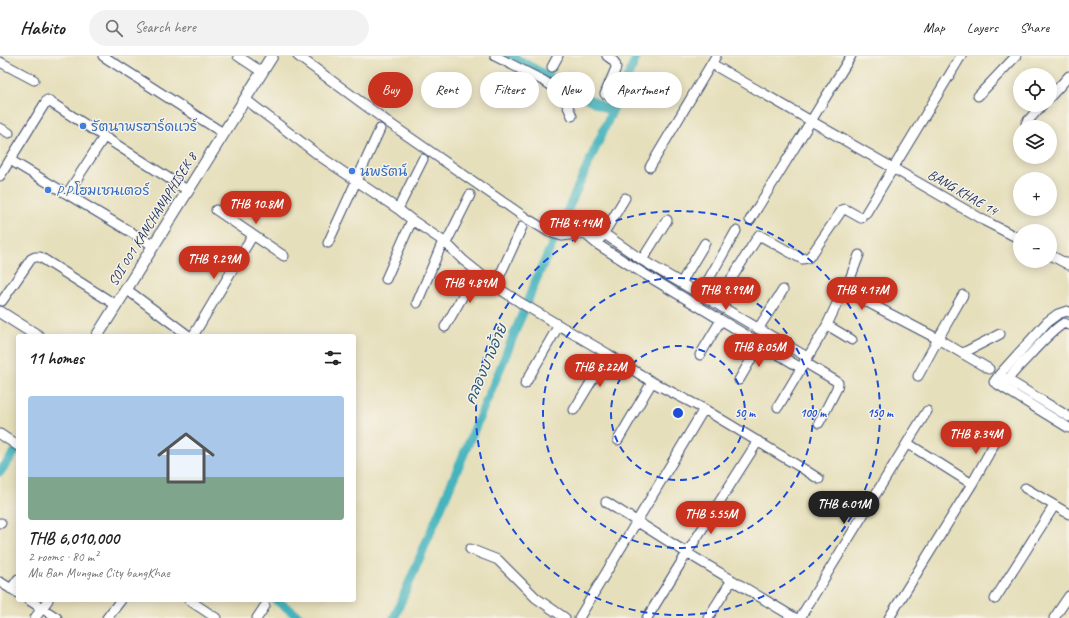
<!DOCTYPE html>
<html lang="en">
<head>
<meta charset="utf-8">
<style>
	body { margin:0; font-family:Caveat,"Playpen Sans Thai",sans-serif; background:#f2f2f2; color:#222; height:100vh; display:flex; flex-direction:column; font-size:15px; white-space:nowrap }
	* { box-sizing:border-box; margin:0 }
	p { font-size:13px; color:#767676 }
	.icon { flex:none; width:22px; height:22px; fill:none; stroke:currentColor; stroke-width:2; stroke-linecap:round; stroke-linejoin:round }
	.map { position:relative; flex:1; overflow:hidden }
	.panel { position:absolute; left:16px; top:278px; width:340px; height:268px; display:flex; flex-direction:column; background:#fff; border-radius:4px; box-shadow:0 2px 10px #0003 }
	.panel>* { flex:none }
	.top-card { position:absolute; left:368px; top:16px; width:380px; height:36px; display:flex; gap:8px }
	.buttons { position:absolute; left:1013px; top:12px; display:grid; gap:8px }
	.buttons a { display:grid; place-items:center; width:44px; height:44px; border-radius:50%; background:#fff; box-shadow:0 2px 10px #0003; font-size:20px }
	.price { position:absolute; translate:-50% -34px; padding:0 9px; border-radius:14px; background:#c8321e; color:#fff; font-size:13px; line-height:26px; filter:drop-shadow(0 1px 2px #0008) }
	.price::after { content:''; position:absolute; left:50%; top:24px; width:12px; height:9px; margin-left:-6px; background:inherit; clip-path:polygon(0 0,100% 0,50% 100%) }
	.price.active { background:#222; color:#fff }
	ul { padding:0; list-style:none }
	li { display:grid; align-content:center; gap:8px; height:212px; padding:0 12px }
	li+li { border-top:1px solid #e0e0e0 }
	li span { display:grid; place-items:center; height:124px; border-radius:4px; color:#555 }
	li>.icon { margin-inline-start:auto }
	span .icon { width:72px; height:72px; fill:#fffc; stroke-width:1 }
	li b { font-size:17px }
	h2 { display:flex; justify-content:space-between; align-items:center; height:48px; padding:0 12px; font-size:17px }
	.chip { padding:0 14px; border-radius:18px; background:#fff; box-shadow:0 2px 10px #0003; font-size:14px; line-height:36px }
	.chip.active { background:#c8321e; color:#fff }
	header { display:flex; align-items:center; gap:24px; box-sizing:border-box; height:56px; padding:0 20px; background:#fff; border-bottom:1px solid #e0e0e0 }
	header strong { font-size:19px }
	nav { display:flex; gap:22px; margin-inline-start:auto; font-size:14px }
	.search { width:280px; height:36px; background:#f2f2f2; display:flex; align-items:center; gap:10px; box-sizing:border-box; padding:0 14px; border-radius:22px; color:#767676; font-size:15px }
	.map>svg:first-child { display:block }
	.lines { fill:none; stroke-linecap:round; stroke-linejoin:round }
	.canal { stroke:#44b4bd; stroke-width:9 }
	.minor-casing { stroke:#39496c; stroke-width:11 }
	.tertiary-casing { stroke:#39496c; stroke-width:13 }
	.minor { stroke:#fff; stroke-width:9 }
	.tertiary { stroke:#fff; stroke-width:11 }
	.ring { fill:none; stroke:#1d4ed8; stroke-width:2; stroke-dasharray:7 5 }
	.shop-dot { fill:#3f7fe0; stroke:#f7f3e8; stroke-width:1.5 }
	.labels { text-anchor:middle; stroke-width:3; stroke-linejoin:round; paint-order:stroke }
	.shop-label { font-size:14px; fill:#366cbe; stroke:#f7f3e8; text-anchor:start }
	.street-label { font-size:14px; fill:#1b2f5e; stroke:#f7f3e8 }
	.water-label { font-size:15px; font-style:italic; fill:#27577a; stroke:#f7f3e8 }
	.centre { fill:#1d4ed8; stroke:#f7f3e8; stroke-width:2 }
	.ring-label { font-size:12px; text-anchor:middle; font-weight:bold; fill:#1d4ed8; stroke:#f7f3e8; stroke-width:3; stroke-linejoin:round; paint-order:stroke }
</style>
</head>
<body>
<header>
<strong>Habito</strong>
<div class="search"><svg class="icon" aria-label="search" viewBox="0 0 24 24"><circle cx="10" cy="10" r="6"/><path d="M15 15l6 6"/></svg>Search here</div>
<nav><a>Map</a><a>Layers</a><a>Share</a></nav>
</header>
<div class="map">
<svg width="1069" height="562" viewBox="0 0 1069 562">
	<rect width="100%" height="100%" fill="#f7f3e8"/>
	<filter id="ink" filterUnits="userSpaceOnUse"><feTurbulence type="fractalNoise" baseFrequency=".025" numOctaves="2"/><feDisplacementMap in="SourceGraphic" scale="8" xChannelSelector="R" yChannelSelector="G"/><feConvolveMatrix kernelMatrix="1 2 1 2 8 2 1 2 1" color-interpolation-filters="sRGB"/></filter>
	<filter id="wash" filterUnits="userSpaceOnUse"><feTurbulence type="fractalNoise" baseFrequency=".012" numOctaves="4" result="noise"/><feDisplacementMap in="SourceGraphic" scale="16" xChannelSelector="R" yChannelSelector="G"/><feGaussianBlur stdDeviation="0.9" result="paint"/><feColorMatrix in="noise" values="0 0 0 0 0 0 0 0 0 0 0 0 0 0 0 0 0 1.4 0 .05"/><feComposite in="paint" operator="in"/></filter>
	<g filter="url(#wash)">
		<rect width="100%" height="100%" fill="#e6dfbb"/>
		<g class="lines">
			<path class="canal" d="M511 0 612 56
				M0 416 18 392
				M276 544 301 562
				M394 562 500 313 536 224 637 0"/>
		</g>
	</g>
	<g filter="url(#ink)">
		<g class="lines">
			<defs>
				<path id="minor" d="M103 0 223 77
					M238 0 262 16
					M298 0 392 69 526 162 549 176 562 180 584 177
					M495 0 544 25 557 33 565 44 572 60
					M0 6 34 24
					M712 8 985 165 1020 183
					M552 11 558 0
					M605 38 616 12C616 6 612 3 607 0
					M978 40 1016 0
					M1050 41 1069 20
					M245 43 321 101 398 153 412 164 446 187 463 204 495 230 521 247 608 298 652 326 704 353 805 414 819 423
					M1026 67 1042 49
					M0 72 9 77
					M10 104 154 190
					M650 111 716 0
					M0 120 47 44 187 134
					M67 138 104 81
					M398 153 423 103
					M216 154 284 200
					M866 157 961 0
					M750 164 851 0
					M601 182 625 142
					M328 187 380 73
					M446 187 470 139
					M1050 199 1069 209
					M642 204 667 164
					M386 223 412 164
					M681 227 705 187
					M495 230 522 171
					M126 233 189 280
					M845 236 859 199
					M698 242 736 175
					M2 245 31 203 35 201H40L116 249
					M417 247 443 185
					M716 247 759 179 802 203 808 202 812 198 842 154 845 153 861 162
					M1069 256 1067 255 1058 258 1047 266 999 319 994 326 1069 372
					M827 269 852 284
					M445 271 477 215
					M758 273 783 234
					M193 280 253 179
					M963 297 1000 278
					M700 299 721 264
					M804 306 836 325 838 327 837 332 819 367
					M801 312 641 216 597 188 584 177H603L642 204 807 301
					M918 320 938 283 963 239
					M1003 321 1069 361
					M739 324 760 288
					M525 328 559 269
					M1003 331C1009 320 1018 311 1027 302 1038 290 1050 276 1064 267L1069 269
					M778 351 827 269 839 243 845 236H848L938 283 989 313
					M574 354 608 298
					M927 355 907 387 972 428
					M0 378 18 390
					M618 384 652 326
					M1025 432 1069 458
					M606 446 687 497 795 562
					M0 467H1
					M470 493 498 504 536 542 565 562
					M0 526 18 537
					M11 533 18 523
					M995 543 1054 450
					M29 544 57 562
					M189 544 216 562
					M35 562 48 544
					M107 562 121 544
					M257 562 265 550
					M579 562 704 353
					M647 562 687 497 758 385
					M708 562 732 524
					M800 562 907 387
					M889 562 972 428 998 381
					M1054 562 1069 540"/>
				<path id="tertiary" d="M0 256 38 280
					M97 280 272 0"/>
			</defs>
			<use href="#minor" class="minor-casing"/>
			<use href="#tertiary" class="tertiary-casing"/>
			<use href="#minor" class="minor"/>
			<use href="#tertiary" class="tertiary"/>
		</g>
	</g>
	<g class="ring">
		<circle cx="678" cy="357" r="67"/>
		<circle cx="678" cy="357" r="135"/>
		<circle cx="678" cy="357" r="202"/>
	</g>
	<g class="shop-dot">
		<circle cx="83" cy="70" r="4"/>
		<circle cx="352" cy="115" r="4"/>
		<circle cx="48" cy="134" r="4"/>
	</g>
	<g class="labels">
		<g class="shop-label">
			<text x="91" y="75">รัตนาพรฮาร์ดแวร์</text>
			<text x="360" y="120">นพรัตน์</text>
			<text x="56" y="139">P.P.โฮมเซนเตอร์</text>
		</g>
		<g class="street-label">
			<text transform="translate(963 136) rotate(30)" y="5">BANG KHAE 14</text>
			<text transform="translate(152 163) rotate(-58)" y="5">SOI 001 KANCHANAPHISEK 8</text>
		</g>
		<g class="water-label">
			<text transform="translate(486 308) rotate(-67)" y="5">คลองบางอ้าย</text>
		</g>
	</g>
	<circle cx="678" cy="357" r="6" class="centre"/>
	<g class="ring-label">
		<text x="745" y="361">50 m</text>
		<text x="813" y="361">100 m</text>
		<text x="880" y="361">150 m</text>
	</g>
</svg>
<div class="buttons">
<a><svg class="icon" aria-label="locate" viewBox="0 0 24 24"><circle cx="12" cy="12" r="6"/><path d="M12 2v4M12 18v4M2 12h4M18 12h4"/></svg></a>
<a><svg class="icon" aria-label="layers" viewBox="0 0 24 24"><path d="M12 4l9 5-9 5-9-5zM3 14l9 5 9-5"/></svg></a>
<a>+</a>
<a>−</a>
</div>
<b class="price" style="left:256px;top:169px">THB 10.8M</b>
<b class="price" style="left:575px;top:188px">THB 4.14M</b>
<b class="price" style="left:214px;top:224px">THB 9.29M</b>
<b class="price" style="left:470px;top:248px">THB 4.89M</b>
<b class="price" style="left:726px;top:255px">THB 9.99M</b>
<b class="price" style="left:862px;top:255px">THB 4.17M</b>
<b class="price" style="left:759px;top:312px">THB 8.05M</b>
<b class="price" style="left:600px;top:332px">THB 8.22M</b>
<b class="price" style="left:976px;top:399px">THB 8.34M</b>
<b class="price active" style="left:844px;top:469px">THB 6.01M</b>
<b class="price" style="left:711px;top:479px">THB 5.55M</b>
<div class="top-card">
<a class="chip active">Buy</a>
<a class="chip">Rent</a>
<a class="chip">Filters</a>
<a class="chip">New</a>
<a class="chip">Apartment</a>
</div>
<section class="panel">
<h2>11 homes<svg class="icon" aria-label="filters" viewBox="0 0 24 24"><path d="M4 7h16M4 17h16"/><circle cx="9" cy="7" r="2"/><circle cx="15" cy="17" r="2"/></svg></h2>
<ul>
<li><span style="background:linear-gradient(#a9c7e8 65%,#7fa58c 0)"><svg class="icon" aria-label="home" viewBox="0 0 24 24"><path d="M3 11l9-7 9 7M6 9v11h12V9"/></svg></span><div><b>THB 6,010,000</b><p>2 rooms · 80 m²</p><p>Mu Ban Mungme City bangKhae</p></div></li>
</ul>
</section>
</div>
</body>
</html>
